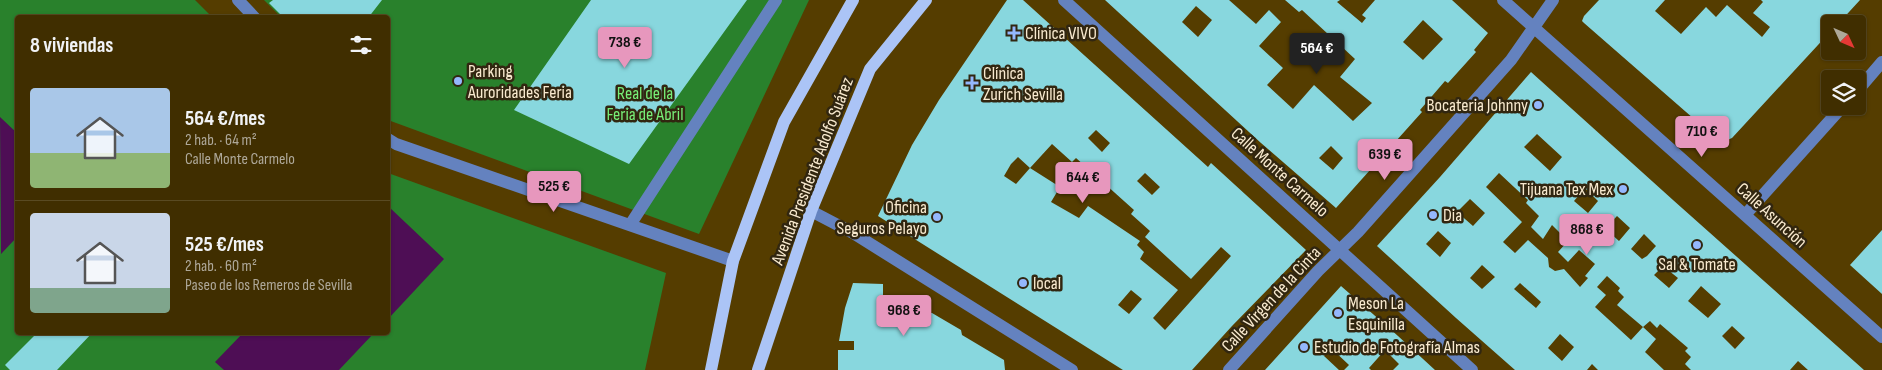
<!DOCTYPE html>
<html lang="es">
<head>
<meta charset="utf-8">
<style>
	body { margin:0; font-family:"Sofia Sans Condensed",sans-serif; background:#47360a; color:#f1f3f6; height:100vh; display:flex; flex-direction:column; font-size:19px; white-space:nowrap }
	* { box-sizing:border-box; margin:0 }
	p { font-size:16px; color:#aea899 }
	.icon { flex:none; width:28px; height:28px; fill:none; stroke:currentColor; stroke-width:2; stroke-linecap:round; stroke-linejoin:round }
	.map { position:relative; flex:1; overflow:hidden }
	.side { position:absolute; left:15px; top:15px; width:375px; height:320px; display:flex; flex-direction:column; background:#402e00; border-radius:5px; box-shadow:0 1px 4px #0004,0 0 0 1px #594a22 }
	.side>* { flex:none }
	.needle { width:32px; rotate:134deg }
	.controls { position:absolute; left:1821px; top:15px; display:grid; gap:10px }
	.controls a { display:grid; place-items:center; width:45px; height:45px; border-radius:5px; background:#402e00; box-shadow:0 1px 4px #0004,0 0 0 1px #594a22; font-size:25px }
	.price { position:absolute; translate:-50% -42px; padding:0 11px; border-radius:5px; background:#e797bd; color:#111; font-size:16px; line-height:32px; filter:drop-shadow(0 1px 2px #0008) }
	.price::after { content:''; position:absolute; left:50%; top:30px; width:15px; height:11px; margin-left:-8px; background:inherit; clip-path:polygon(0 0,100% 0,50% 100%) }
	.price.on { background:#222; color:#fff }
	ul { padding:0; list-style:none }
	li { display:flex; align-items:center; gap:15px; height:125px; padding:0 15px }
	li+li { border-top:1px solid #594a22 }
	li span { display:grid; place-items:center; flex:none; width:140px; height:100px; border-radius:5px; color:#555 }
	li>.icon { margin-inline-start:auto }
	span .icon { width:60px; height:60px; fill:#fffc; stroke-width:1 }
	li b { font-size:21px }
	h2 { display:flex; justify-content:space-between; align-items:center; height:60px; padding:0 15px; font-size:21px }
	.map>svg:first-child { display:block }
	.green { fill:#29812c }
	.water { fill:#4e0e55 }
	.building { fill:#88d7de; fill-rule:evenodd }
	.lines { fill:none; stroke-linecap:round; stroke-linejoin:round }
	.minor { stroke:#6482bf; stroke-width:12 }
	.major { stroke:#abc4f6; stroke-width:12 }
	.poi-dot { fill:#94b7fd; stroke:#312610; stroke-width:2 }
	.labels { text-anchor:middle; stroke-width:5; stroke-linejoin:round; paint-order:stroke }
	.poi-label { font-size:18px; fill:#f9eacf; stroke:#312610; text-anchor:start }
	.park-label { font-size:18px; fill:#7e7; stroke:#312610 }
	.street-label { font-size:18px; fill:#f9eacf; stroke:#312610 }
</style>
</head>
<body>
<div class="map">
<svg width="1882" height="370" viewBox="0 0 1882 370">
	<rect width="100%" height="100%" fill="#553d00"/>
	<path class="green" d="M0 0H195L212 17 18 18V332H388V173L666 273 645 370H0Z
		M264 0H809L699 234 388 120V18L281 17Z"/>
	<path class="water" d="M0 117 18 134 17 237 1 254Z
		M388 206 444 259 388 319Z
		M243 333V332L374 333 339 370H224L215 362Z"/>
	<path class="building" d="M273 0H382L368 18H284L269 3Z
		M591 0H747L629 164 514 110Z
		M1007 0H1023L1208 167 1211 163 1306 250 1232 326 1192 370H1123L878 216 912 145 939 100ZM1096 130 1110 143 1102 152 1088 138ZM1052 144 1072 162 1076 158 1134 210 1131 214 1150 231 1145 237 1191 279 1221 247 1231 256 1165 330 1153 318 1178 290 1140 259 1144 252 1137 245 1140 241 1088 206 1079 218 1051 202 1060 187 1030 168ZM1018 157 1030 168 1016 184 1004 176 1011 164ZM1145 173 1160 187 1152 195 1137 181ZM1131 290 1142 299 1129 314 1118 305Z
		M1105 0H1229L1256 24 1269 10 1281 22 1259 46 1283 68 1267 85 1293 109 1314 85 1353 121 1372 103 1340 77 1355 59 1302 10 1299 12 1285 0H1340L1337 2 1362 23 1366 18 1362 15 1375 0H1452L1488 33 1474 50 1476 52 1448 83 1445 81 1420 110 1422 112 1336 208 1261 143ZM1196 6 1212 20 1198 37 1182 22ZM1423 20 1443 39 1423 60 1403 42ZM1331 146 1343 158 1333 170 1319 158Z
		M1599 0H1665L1655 11 1681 34 1706 7 1716 17 1727 5 1762 37 1770 27 1753 13 1763 2 1761 0H1860L1838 24H1830V32L1732 138 1725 141 1717 139 1584 23 1582 21 1584 16Z
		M1531 72 1673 200 1864 370H1808L1798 361 1790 370H1691L1685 364 1691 357 1685 351 1688 348 1660 324 1657 328 1650 321 1643 327 1617 305 1624 297 1618 291 1620 288 1607 276 1597 287 1606 295 1595 307 1631 340 1643 327 1656 339 1645 352 1664 370H1598L1592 364 1587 370H1515L1456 318 1377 246 1440 177ZM1537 134 1562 157 1550 171 1524 147ZM1499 173 1528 200 1526 203 1539 216 1531 227 1543 239 1552 225 1568 241 1558 252 1568 262 1579 250 1595 264 1585 276 1588 278 1580 287 1564 269 1555 271 1549 267 1548 258 1528 240 1515 253 1503 242 1522 222 1486 187ZM1585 188 1598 201 1588 213 1574 201ZM1470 199 1485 213 1473 226 1457 212ZM1617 216 1630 228 1619 241 1609 232 1607 227ZM1438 231 1451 243 1440 257 1426 244ZM1644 234 1656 246 1647 256 1642 259 1631 249ZM1482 265 1495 277 1482 289 1470 278ZM1663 266 1678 278 1669 288 1654 275ZM1520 283 1541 302 1536 308 1514 289ZM1701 286 1721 304 1708 318 1688 301ZM1732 326 1745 338 1735 349 1722 336ZM1560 334 1574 347 1562 361 1548 348Z
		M1882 230V294L1850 265Z
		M853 283 883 284V298H905V305H919V313H932L961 330 962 335 1004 360 1005 370H838V350H854V341H839L845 308Z
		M1341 286 1398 336 1435 370H1393L1399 364 1385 350 1369 368 1371 370H1344L1349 365 1331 348 1324 356 1339 370H1265Z
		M38 332H93L57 370H10L5 365Z"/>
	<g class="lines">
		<path class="minor" d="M238 0 255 18
			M1064 0 1472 370
			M1503 0 1882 337
			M1858 90 1882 62
			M388 139 396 144 733 261
			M811 211 853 233 1072 370
			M1745 215 1843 106
			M630 225 776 0
			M1229 370 1318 271 1358 232 1511 60 1553 0"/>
		<path class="major" d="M711 370 733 261 784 122 853 0
			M758 370 811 211 870 69 926 0"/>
	</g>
	<g class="poi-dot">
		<path d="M1011.5 25.5h5v5h5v5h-5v5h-5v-5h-5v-5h5z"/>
		<circle cx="458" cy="81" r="5"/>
		<path d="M969.5 75.5h5v5h5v5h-5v5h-5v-5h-5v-5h5z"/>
		<circle cx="1538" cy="105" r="5"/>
		<circle cx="1623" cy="189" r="5"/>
		<circle cx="1433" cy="215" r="5"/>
		<circle cx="937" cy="217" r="5"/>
		<circle cx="1697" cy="245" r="5"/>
		<circle cx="1023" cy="283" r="5"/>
		<circle cx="1338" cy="313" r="5"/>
		<circle cx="1304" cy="347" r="5"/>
	</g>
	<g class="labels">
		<g class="poi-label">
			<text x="1025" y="39">Clínica VIVO</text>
			<text x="468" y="77">Parking<tspan x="468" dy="21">Auroridades Feria</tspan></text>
			<text x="983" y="79">Clínica<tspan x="983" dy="21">Zurich Sevilla</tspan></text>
			<text x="1528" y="111" text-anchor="end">Bocateria Johnny</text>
			<text x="1613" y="195" text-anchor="end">Tijuana Tex Mex</text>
			<text x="927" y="213" text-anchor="end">Oficina<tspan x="927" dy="21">Seguros Pelayo</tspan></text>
			<text x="1443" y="221">Dia</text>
			<text x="1697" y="270" text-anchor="middle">Sal &amp; Tomate</text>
			<text x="1033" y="289">local</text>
			<text x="1348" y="309">Meson La<tspan x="1348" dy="21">Esquinilla</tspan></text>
			<text x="1314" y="353">Estudio de Fotografía Almas</text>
		</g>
		<g class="park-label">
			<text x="645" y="99">Real de la<tspan x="645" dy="21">Feria de Abril</tspan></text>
		</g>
		<g class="street-label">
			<text transform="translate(812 171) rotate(-69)" y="6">Avenida Presidente Adolfo Suárez</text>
			<text transform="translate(1280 172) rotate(42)" y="6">Calle Monte Carmelo</text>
			<text transform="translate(1772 215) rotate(42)" y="6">Calle Asunción</text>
			<text transform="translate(1271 299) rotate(-47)" y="6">Calle Virgen de la Cinta</text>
		</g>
	</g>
</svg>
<div class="controls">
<a><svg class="needle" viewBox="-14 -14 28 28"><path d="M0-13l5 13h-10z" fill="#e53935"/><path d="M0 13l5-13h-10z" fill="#aea899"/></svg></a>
<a><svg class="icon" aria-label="layers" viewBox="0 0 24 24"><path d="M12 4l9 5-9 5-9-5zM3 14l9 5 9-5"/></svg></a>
</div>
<b class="price" style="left:625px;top:69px">738 €</b>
<b class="price on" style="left:1317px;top:75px">564 €</b>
<b class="price" style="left:1702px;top:158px">710 €</b>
<b class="price" style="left:1385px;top:181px">639 €</b>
<b class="price" style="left:1083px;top:204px">644 €</b>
<b class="price" style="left:554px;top:213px">525 €</b>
<b class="price" style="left:1587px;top:256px">868 €</b>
<b class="price" style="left:904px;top:337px">968 €</b>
<section class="side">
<h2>8 viviendas<svg class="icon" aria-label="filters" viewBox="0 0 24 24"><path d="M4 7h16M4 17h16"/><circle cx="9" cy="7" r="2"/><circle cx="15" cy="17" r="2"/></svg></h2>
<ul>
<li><span style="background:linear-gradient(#a9c7e8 65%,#8fb573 0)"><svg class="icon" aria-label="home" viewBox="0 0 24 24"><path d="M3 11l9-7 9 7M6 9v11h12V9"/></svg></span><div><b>564 €/mes</b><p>2 hab. · 64 m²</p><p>Calle Monte Carmelo</p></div></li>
<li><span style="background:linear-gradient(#c9d6e8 75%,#7fa58c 0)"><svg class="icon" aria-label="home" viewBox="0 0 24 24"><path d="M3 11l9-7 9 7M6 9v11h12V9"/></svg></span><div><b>525 €/mes</b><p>2 hab. · 60 m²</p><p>Paseo de los Remeros de Sevilla</p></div></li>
</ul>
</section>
</div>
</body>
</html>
